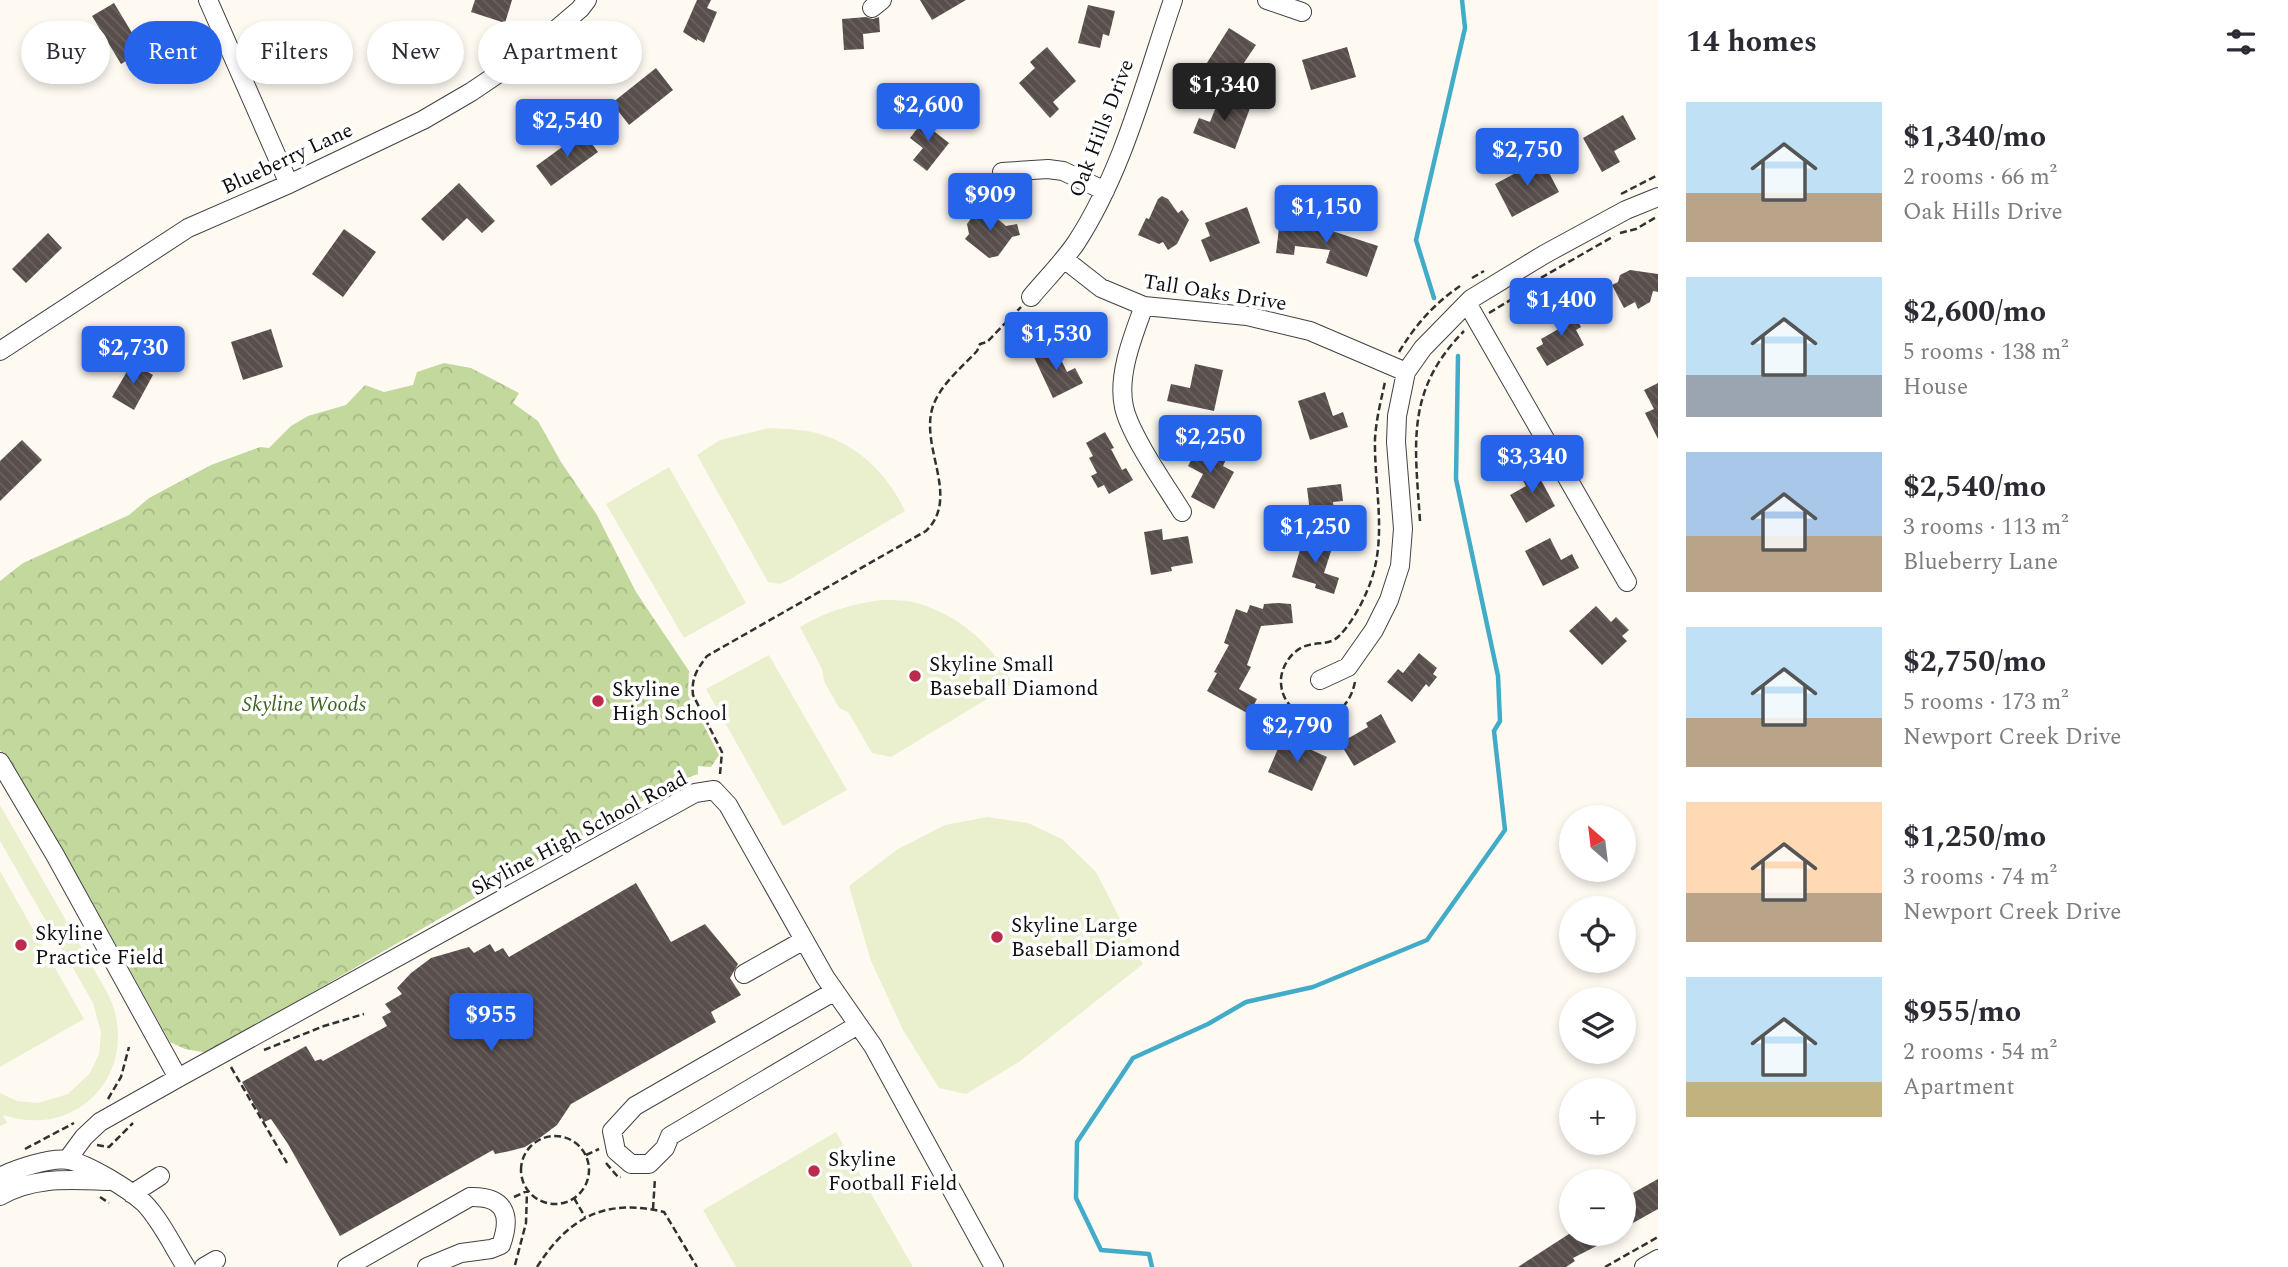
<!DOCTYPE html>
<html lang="en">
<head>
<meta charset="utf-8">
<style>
	body { margin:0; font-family:Spectral,serif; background:#f2f2f3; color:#2b2b33; height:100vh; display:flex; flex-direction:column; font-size:26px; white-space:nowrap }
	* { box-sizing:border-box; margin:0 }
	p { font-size:23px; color:#7c7c81 }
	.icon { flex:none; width:38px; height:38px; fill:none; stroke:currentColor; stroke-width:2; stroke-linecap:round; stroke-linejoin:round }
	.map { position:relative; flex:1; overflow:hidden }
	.sheet { display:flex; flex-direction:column; background:#fff; width:630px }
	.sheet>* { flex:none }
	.banner { position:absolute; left:21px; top:21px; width:665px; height:63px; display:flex; gap:14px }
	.needle { width:46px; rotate:332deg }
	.controls { position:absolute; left:1559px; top:805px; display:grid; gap:14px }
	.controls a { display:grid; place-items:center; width:77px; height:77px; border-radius:50%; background:#fff; box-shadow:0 4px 10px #0003; font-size:35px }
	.price { position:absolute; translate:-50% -60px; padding:0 16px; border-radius:7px; background:#2563eb; color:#fff; font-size:23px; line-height:46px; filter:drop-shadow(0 2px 4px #0008) }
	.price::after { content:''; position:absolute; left:50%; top:42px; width:21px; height:16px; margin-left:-10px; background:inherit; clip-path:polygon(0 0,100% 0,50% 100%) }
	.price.selected { background:#222; color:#fff }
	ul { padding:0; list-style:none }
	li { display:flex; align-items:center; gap:21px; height:175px; padding:0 28px }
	li span { display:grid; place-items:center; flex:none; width:196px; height:140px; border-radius:0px; color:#555 }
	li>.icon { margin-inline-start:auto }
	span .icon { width:84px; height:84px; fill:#fffc; stroke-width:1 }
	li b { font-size:30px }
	h2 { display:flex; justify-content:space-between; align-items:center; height:84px; padding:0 28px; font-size:30px }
	.tag { padding:0 24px; border-radius:32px; background:#fff; box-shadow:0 4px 10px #0003; font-size:24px; line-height:63px }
	.tag.selected { background:#2563eb; color:#fff }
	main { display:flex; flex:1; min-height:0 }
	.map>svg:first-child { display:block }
	.forest { fill:url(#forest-crowns) }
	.pitch { fill:#eaf0ce }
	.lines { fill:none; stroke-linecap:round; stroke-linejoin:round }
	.stream { stroke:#42abc8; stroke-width:4.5 }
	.building { fill:url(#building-back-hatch) }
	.minor-casing { stroke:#424242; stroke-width:20 }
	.path { stroke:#313131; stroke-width:2.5; stroke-dasharray:7 3.5; stroke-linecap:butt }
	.minor { stroke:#fff; stroke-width:18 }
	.poi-dot { fill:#bb2c4c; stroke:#fff; stroke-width:2.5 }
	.labels { text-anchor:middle; stroke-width:7; stroke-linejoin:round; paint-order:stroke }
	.street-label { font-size:21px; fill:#0f0f0f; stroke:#fff }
	.poi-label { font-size:21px; fill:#0f0f0f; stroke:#fff; text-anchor:start }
	.park-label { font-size:21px; font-style:italic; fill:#3c6521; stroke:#fff }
</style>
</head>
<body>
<main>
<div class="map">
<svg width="1658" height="1267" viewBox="0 0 1658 1267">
	<defs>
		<pattern id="forest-crowns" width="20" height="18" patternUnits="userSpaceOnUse" patternTransform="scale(1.75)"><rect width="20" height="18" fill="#c2d89c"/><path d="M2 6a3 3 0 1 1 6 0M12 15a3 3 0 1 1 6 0" fill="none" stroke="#a6b885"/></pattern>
		<pattern id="building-back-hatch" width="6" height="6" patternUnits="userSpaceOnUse" patternTransform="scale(1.75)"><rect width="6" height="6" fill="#584e4c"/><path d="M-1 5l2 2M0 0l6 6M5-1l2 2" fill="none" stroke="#6b6361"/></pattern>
	</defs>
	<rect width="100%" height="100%" fill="#fefaf2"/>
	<path class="forest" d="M444 363 471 368 519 393 513 403 538 421 561 462 597 515 636 592 689 671 688 695 719 755 711 767 698 766V774L681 780 658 792 208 1053 185 1049 170 1042 90 898 0 750V581L23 563 129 515 149 498 211 465 260 447 269 448 291 426 308 416 346 405 365 385 384 392 413 385 417 372Z"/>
	<path class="pitch" d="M769 428C786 429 806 429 823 435 861 447 889 477 905 511L787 581 780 584 768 582 697 455 720 440Z
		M669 467 746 603 684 638 606 504Z
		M880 600C891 600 903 600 913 602 956 613 994 644 1012 684L891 757 872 753 848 712 839 708 824 681 822 669 800 627C826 611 850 605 880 600Z
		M769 655 847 790 783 826 706 689Z
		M0 805 108 994C143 1067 81 1141 3 1115L7 1123 0 1126V1093L17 1101 38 1103 68 1094 90 1073 99 1054 101 1033 93 1003 0 841Z
		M987 817 1028 823 1062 839 1096 872 1143 964 1019 1062 966 1094 939 1088 903 1030 871 961 849 886 898 849 945 825Z
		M0 871 84 1019 0 1067Z
		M836 1132 913 1267H736L703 1210Z"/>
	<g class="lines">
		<path class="stream" d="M1434 298 1416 240 1465 28 1462 0
			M1152 1267 1149 1254 1101 1250 1076 1198 1077 1142 1133 1058 1208 1024 1246 1002 1313 987 1427 940 1505 830 1494 731 1500 721 1498 676 1456 479 1458 356"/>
	</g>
	<path class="building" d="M475 0H512L505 23 471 12Z
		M697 0H711L707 8 717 12 704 43 697 39V41L683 32Z
		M920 0H966L932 20Z
		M114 3 143 51 121 64 92 16Z
		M1088 5 1115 11 1109 36 1103 34 1100 48 1078 43Z
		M866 17 873 19 879 17 880 32 863 34 864 49 844 50 842 19Z
		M1229 28 1256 45 1231 82 1205 66Z
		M1047 47 1076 81 1053 102 1059 109 1050 118 1019 83 1035 68 1030 62Z
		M1347 47 1356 77 1311 90 1302 60Z
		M656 68 673 90 629 125 612 103Z
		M1220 97 1250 108 1235 149 1193 133 1199 118 1210 122Z
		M929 113 938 120 931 129 949 143 927 171 913 160 923 148 910 138Z
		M1623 115 1636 139 1614 151 1620 162 1602 172 1583 138Z
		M583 132 598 152 551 186 536 166Z
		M1542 159 1559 192 1512 217 1495 184Z
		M459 183 495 221 482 233 467 218 443 241 421 219Z
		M1162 196 1168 199 1178 213 1182 210 1189 220 1177 244 1168 250 1163 242 1159 244 1138 235 1146 218 1149 219 1158 199Z
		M981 205 1006 226 1017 224 1020 235 1012 237 998 256 989 258 965 239 969 234 967 224Z
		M1247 207 1260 243 1210 262 1201 240 1210 236 1205 223Z
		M1299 215 1312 217V222L1321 223 1320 227 1378 246 1367 277 1326 263 1330 250 1295 246 1294 255 1276 253 1280 219 1298 221Z
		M344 229 376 252 343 297 312 274Z
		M48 233 62 248 26 283 12 269Z
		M1630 270 1658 274V292L1653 291 1650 302 1638 309 1635 302 1624 308 1612 285 1618 282 1620 275Z
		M1569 305 1581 327 1576 330 1584 345 1547 366 1536 348 1543 344 1541 339 1562 327 1554 314Z
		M271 329 283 367 243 380 231 342Z
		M1054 345 1067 372 1075 368 1083 383 1053 398 1033 355Z
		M132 363 153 375 134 410 112 397Z
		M1195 364 1223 370 1214 411 1167 401 1171 384 1190 388Z
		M1658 383V439L1645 413 1654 409 1644 390Z
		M1325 392 1333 416 1343 412 1348 427 1310 440 1298 401Z
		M1105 432 1114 448 1111 449 1122 470 1126 468 1133 480 1109 494 1104 485 1098 488 1091 476 1097 473 1089 458 1093 456 1086 443Z
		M22 440 42 460 0 501V461Z
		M1200 443 1227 457 1223 466 1234 472 1214 509 1191 497 1203 474 1188 466Z
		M1526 462 1531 471 1535 469 1555 506 1526 523 1510 495 1526 486 1516 468Z
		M1341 484 1343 501 1333 502 1336 525 1312 528 1307 488Z
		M1162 529 1163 540 1188 536 1193 563 1171 567 1172 571 1151 575 1144 532Z
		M1304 536 1333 545 1324 573 1339 578 1334 594 1315 588 1316 584 1292 577Z
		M1550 538 1561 560 1572 554 1579 568 1543 586 1525 551Z
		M1278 603 1291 604 1293 623 1261 626 1247 665 1251 667 1239 689 1257 699 1249 714 1207 691 1217 673 1214 672 1229 645 1224 643 1236 609 1247 613 1250 605 1263 609 1264 604Z
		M1596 606 1611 622 1616 617 1629 630 1622 636 1627 641 1602 665 1569 631Z
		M1419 653 1437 668 1433 674 1437 677 1429 687 1426 684 1412 702 1387 682 1398 669 1403 673Z
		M1381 714 1396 742 1354 766 1340 743 1368 727 1366 723Z
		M1283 737 1327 757 1312 791 1268 772Z
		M636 883 671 942 705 924 738 964 730 978 741 995 711 1012 716 1022 571 1104 557 1125 541 1137 525 1147 510 1151 495 1154 493 1150 340 1236 288 1144 271 1119 264 1122 242 1082 306 1046 315 1061 321 1059 323 1061 387 1026 382 1017 391 1012 385 1004 402 994 397 988 411 973 431 958 469 947 474 953 490 944 495 952 503 948 509 957Z
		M1658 1179V1209L1624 1228V1198Z
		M1569 1234H1620L1573 1258 1575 1261 1566 1267H1518Z"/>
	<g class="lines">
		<defs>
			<path id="minor" d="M208 0 289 184
				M1267 0 1302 12
				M872 8 882 0
				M1002 172 1048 169 1063 171 1105 191
				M1064 259 1101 288 1144 306 1247 316 1310 331 1406 372
				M1031 297C1046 279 1063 262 1076 243 1123 171 1145 82 1173 0
				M1467 303 1627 582
				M1144 306C1133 336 1117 375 1124 407 1130 435 1166 486 1182 512
				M0 351 188 228 289 184 423 120 471 92 526 55 580 9 587 0
				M1320 680 1348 667 1374 630 1389 600 1400 566 1403 529 1396 442 1397 416 1406 372 1423 348 1471 299 1545 254 1626 210 1658 197
				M0 762 55 855 178 1078
				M744 974 804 940
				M835 991 635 1106 612 1131 616 1151 631 1164H649L665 1148 670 1136 858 1025
				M67 1160 84 1137 100 1122 178 1078 695 793 714 790 728 805 825 977 873 1046 994 1267
				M0 1177C15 1169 51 1157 68 1160 88 1164 129 1189 144 1203 160 1219 174 1248 186 1267
				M132 1194 160 1176
				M0 1196C34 1176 71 1180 109 1181
				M204 1267 216 1260
				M347 1267 470 1197C505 1196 512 1215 501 1245L491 1249 461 1253 427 1267
				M1644 1267 1658 1259"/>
		</defs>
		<use href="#minor" class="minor-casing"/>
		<path class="path" d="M1621 194 1658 175
			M1620 233 1636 229 1658 216
			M1472 278 1484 271
			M1489 313 1512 299 1525 287 1614 236
			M1399 352C1416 324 1434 304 1460 286
			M1420 521C1415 444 1405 391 1464 331
			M1355 682C1344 736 1279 723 1281 679 1282 664 1294 648 1309 645 1320 642 1330 645 1339 636 1350 625 1361 606 1367 591 1389 541 1374 491 1375 439 1376 420 1381 400 1385 382
			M720 774 722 752 693 695C691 679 697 669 707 656L926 531C961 497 919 447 933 406 941 384 962 367 977 351L980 344 987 342 1021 307
			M264 1050 324 1026 364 1014
			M231 1067 287 1163
			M108 1099 121 1077 129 1047
			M521 1170a34 34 0 1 1 68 0a34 34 0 1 1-68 0Z
			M97 1145 109 1147 133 1123
			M25 1149 74 1123
			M586 1155 599 1149
			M606 1163 618 1177H621
			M100 1197 109 1203
			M514 1197 527 1191
			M574 1198 585 1217
			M653 1209 655 1178
			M515 1265 526 1223 527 1191
			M537 1267C569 1217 605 1198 664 1212L697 1267
			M1605 1267 1658 1237"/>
		<use href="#minor" class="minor"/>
	</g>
	<g class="poi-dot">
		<circle cx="915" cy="676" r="7"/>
		<circle cx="598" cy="701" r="7"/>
		<circle cx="997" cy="937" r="7"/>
		<circle cx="21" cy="945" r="7"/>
		<circle cx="814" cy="1171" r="7"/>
	</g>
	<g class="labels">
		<g class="street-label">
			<text transform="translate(1101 128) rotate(-69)" y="7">Oak Hills Drive</text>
			<text transform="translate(287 158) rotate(-25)" y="7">Blueberry Lane</text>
			<text transform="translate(1215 292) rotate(9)" y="7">Tall Oaks Drive</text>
			<text transform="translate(579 833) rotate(-28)" y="7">Skyline High School Road</text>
		</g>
		<g class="poi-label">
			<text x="929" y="671">Skyline Small<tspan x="929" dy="24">Baseball Diamond</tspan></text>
			<text x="612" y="696">Skyline<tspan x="612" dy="24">High School</tspan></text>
			<text x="1011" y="932">Skyline Large<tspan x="1011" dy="24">Baseball Diamond</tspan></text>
			<text x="35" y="940">Skyline<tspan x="35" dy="24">Practice Field</tspan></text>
			<text x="828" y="1166">Skyline<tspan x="828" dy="24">Football Field</tspan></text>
		</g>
		<g class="park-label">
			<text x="304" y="711">Skyline Woods</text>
		</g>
	</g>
</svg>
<div class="controls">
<a><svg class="needle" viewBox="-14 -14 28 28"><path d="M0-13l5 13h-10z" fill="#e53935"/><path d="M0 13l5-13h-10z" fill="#7c7c81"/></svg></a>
<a><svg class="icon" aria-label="locate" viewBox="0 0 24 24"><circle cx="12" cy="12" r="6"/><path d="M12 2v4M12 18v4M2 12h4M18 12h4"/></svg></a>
<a><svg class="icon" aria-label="layers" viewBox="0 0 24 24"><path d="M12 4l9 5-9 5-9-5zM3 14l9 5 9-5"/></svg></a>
<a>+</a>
<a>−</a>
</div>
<b class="price selected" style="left:1224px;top:123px">$1,340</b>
<b class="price" style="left:928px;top:143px">$2,600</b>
<b class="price" style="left:567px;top:159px">$2,540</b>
<b class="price" style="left:1527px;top:188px">$2,750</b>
<b class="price" style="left:990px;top:233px">$909</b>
<b class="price" style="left:1326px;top:245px">$1,150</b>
<b class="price" style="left:1561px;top:338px">$1,400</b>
<b class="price" style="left:1056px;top:372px">$1,530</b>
<b class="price" style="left:133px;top:386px">$2,730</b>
<b class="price" style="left:1210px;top:475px">$2,250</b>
<b class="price" style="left:1532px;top:495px">$3,340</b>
<b class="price" style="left:1315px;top:565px">$1,250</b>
<b class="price" style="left:1297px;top:764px">$2,790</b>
<b class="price" style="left:491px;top:1053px">$955</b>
<div class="banner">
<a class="tag">Buy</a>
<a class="tag selected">Rent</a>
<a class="tag">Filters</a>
<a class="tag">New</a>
<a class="tag">Apartment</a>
</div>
</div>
<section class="sheet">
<h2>14 homes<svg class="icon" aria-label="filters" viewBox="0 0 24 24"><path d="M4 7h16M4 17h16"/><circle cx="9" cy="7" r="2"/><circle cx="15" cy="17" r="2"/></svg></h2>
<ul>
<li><span style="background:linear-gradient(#bfe0f5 65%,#b9a48a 0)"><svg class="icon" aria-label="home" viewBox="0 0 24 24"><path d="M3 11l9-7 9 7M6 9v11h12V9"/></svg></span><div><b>$1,340/mo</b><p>2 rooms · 66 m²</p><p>Oak Hills Drive</p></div></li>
<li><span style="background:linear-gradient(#bfe0f5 70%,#9aa5b1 0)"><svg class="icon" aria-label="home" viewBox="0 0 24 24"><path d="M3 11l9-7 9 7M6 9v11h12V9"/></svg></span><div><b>$2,600/mo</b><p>5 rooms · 138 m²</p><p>House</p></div></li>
<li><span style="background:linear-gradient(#a9c7e8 60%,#b9a48a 0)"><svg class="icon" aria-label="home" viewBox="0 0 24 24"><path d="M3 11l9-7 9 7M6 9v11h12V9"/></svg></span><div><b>$2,540/mo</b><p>3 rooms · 113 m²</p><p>Blueberry Lane</p></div></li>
<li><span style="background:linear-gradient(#bfe0f5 65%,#b9a48a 0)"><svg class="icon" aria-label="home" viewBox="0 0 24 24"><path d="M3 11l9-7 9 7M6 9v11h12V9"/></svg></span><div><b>$2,750/mo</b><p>5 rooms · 173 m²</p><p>Newport Creek Drive</p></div></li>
<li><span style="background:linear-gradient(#ffd9b3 65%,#b9a48a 0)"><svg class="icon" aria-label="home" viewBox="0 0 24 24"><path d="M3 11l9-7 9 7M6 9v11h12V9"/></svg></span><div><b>$1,250/mo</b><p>3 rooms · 74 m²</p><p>Newport Creek Drive</p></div></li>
<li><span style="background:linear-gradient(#bfe0f5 75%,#c2b280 0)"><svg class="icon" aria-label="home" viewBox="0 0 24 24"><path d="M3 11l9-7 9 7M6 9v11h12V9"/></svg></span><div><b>$955/mo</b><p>2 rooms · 54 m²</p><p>Apartment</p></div></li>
</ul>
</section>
</main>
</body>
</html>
